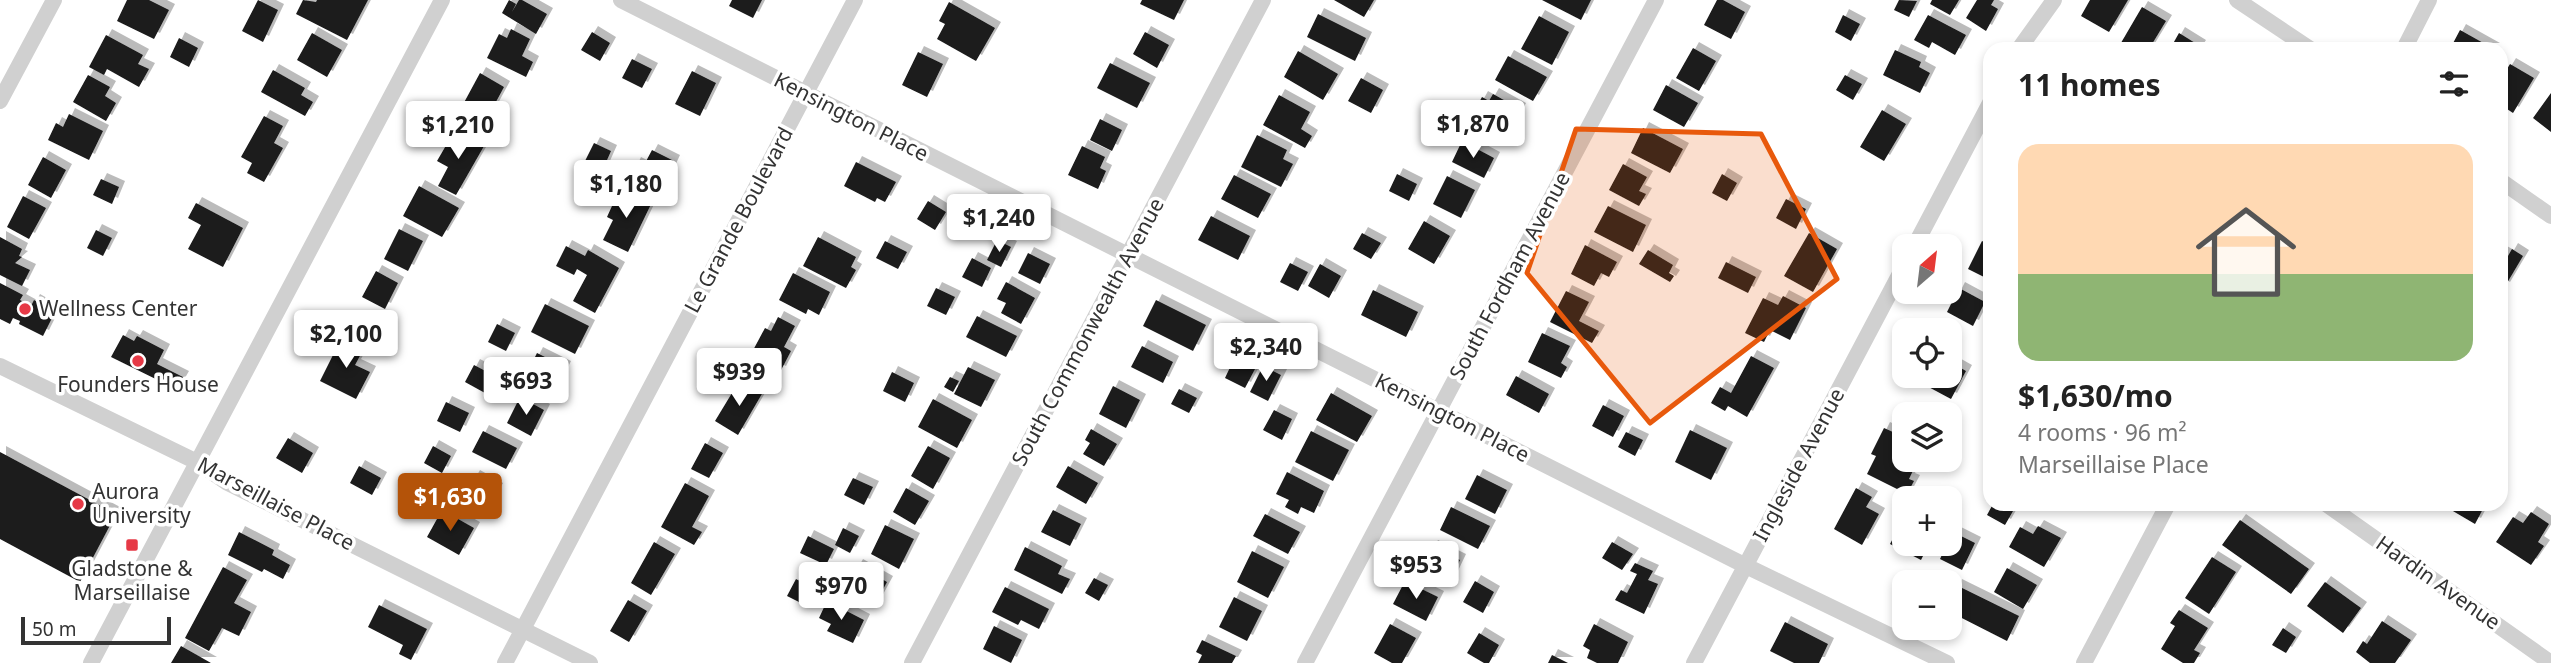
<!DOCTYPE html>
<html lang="en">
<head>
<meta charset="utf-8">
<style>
	body { margin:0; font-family:"Noto Sans",sans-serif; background:#f6f6f6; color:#222; height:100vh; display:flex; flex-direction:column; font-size:26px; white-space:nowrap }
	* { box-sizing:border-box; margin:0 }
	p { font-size:23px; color:#767676 }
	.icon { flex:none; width:38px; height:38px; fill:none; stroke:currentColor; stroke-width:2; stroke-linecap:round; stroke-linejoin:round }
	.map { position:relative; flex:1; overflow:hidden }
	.sheet { position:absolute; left:1983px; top:42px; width:525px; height:469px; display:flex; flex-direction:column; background:#fff; border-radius:21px; box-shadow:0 4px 10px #0003 }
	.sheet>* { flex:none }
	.needle { width:46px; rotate:28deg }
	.fabs { position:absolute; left:1892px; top:234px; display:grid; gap:14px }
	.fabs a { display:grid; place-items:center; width:70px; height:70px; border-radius:14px; background:#fff; box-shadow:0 4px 10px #0003; font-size:35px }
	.scale { position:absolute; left:21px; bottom:18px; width:150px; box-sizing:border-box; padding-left:7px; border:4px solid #333; border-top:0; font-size:19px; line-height:24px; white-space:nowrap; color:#333; -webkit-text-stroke:5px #fff; paint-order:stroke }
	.price { position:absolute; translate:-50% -60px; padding:0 16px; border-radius:7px; background:#fff; color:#222; font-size:23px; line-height:46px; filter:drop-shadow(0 2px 4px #0008) }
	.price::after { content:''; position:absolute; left:50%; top:42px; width:21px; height:16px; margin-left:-10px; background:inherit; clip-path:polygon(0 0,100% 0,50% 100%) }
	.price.selected { background:#b45309; color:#fff }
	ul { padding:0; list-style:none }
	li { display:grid; align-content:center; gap:14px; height:371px; padding:0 35px }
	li+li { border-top:2px solid #e0e0e0 }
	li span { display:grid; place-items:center; height:217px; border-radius:21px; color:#555 }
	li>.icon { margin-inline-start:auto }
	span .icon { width:126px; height:126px; fill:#fffc; stroke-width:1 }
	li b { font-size:30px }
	h2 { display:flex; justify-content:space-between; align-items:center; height:84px; padding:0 35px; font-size:30px }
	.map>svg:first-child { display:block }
	.building { fill:#1a1a1a; filter:url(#shadow) }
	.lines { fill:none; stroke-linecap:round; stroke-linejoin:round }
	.street { stroke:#d0d0d0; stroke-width:16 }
	.marked { fill:#e8590c; fill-opacity:0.2; stroke:#e8590c; stroke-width:5; stroke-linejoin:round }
	.poi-dot { fill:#e63946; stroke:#fff; stroke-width:2.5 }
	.labels { text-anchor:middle; stroke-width:7; stroke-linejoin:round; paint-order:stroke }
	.street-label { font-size:21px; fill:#333; stroke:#fff }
	.poi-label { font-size:21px; fill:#333; stroke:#fff; text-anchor:start }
</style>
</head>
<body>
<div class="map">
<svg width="2551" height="663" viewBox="0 0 2551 663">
	<defs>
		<filter id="shadow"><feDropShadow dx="6" dy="-6" stdDeviation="0" flood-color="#0004"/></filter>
	</defs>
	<rect width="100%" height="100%" fill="#fff"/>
	<path class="building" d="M127 0H149L169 10 154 39 117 21Z
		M258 0 278 10 263 42 242 31Z
		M303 0 316 2 317 0H368L347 40 296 14Z
		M509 0 516 4 512 12 519 0H522L547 14 536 34 502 13Z
		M732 0H762L753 18 729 6Z
		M1142 0H1184L1174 20 1140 4Z
		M1334 0H1374L1364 17Z
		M1542 0H1591L1581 20Z
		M1717 0H1723L1745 12 1731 39 1704 25Z
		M1899 0 1917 1 1909 17 1894 10Z
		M1932 0H1959L1950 15 1930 4Z
		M1977 0H1994L1991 5 1998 9 1986 31 1966 18Z
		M2090 0H2128L2109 32 2081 16Z
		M949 2 995 28 976 61 937 39 945 24 939 21Z
		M2142 7 2166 21 2149 49H2120L2118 48Z
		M1318 14 1366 38 1355 61 1307 37Z
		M1843 15 1860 24 1851 41 1835 32Z
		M1928 15 1966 35 1955 55 1932 42 1929 48 1914 40Z
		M1539 16 1569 32 1552 65 1521 49Z
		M511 29 530 39 522 56 533 62 526 77 487 58 499 34 507 38Z
		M2460 30 2494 49H2450Z
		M592 32 610 43 600 61 581 50Z
		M1145 32 1169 45 1157 68 1133 54Z
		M312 33 342 50 327 77 297 60Z
		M2179 33 2200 46 2198 49H2170Z
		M106 35 143 55 138 64 149 69 139 87 107 69 104 75 89 67Z
		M179 38 198 48 189 67 170 57Z
		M1693 48 1716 61 1699 91 1676 78Z
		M1895 50 1921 62 1919 67 1930 73 1920 93 1883 75Z
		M1298 51 1338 74 1323 100 1284 77Z
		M918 52 943 64 927 97 902 85Z
		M1508 56 1547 77 1533 101 1495 80Z
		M632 59 652 69 642 88 622 78Z
		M1110 63 1150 83 1137 108 1097 88Z
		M2510 64 2534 78 2513 113 2501 105V79Z
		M273 70 305 88 301 95 313 102 305 116 261 92Z
		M692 71 716 83 700 116 675 104Z
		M480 73 504 87 484 124 460 110Z
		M88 75 110 87 105 96 116 103 106 121 73 102Z
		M1845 75 1862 84 1853 100 1836 90Z
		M1361 78 1383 90 1371 113 1348 101Z
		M1666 85 1698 103 1684 127 1653 110Z
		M2551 93V132L2533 118Z
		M1493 94 1520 109 1505 136 1471 117 1482 97 1489 101Z
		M1279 95 1310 112 1301 129 1312 136 1305 148 1263 125Z
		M1882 110 1906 124 1884 161 1860 147Z
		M69 114 103 131 89 160 48 140 56 123 63 127Z
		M264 116 283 126 274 143 283 148 264 182 247 173 252 163 241 157Z
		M1100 119 1122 130 1112 151 1090 140Z
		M1643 128 1683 149 1670 173 1631 153Z
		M455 130 484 146 456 195 438 186 448 167 437 161Z
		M1257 135 1287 150 1283 159 1293 164 1281 187 1241 167Z
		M1462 141 1494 158 1484 178 1452 162Z
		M594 143 611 151 603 169 585 161Z
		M1082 146 1105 157 1100 168 1106 171 1098 189 1068 175Z
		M652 150 674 161 659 193 628 178 635 163 643 167Z
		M43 157 66 170 51 198 28 185Z
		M856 162 896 182 885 202 877 198 875 202 844 186Z
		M1623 164 1647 177 1639 191 1646 194 1639 206 1609 190Z
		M1397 174 1417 184 1409 201 1389 191Z
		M1722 174 1737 183 1727 201 1712 193Z
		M1234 175 1271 194 1258 218 1221 199Z
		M1447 176 1475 190 1461 218 1433 204Z
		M101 179 119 187 112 204 93 195Z
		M419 186 459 208 442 237 403 216Z
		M632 192 652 202 628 252 603 240 613 220 607 217 617 195 628 201Z
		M23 196 46 208 29 239 7 227Z
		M1786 199 1806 209 1796 229 1776 218Z
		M928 201 946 212 935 230 917 219Z
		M196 203 243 228 223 267 188 249 201 225 188 218Z
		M1608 206 1646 225 1633 252 1594 232Z
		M1211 216 1250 236 1238 260 1198 240Z
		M1424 221 1450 236 1434 264 1408 249Z
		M399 229 423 241 408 271 384 259Z
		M96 230 112 238 103 256 87 248Z
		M1362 233 1381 243 1371 259 1353 249Z
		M1809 233 1837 249 1813 292 1784 276Z
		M0 237 22 249 19 256 22 257 15 263 30 270 22 286 0 275Z
		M818 237 856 257 851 267 856 270 846 288 803 266Z
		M997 240 1011 247 1001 267 987 260Z
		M885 241 907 252 898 269 876 258Z
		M1982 241 1990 245V280L1968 269Z
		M1585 245 1617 262 1609 277 1601 273 1594 286 1571 274Z
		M566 246 585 256 588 250 619 268 595 313 573 301 587 275 577 269 574 275 556 266Z
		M2512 249 2523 256 2504 288 2501 286V252L2508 256Z
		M1648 250 1673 265 1669 273 1674 276 1670 282 1639 264Z
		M1028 253 1050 264 1040 284 1018 273Z
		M972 258 991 268 982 287 962 277Z
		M1726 262 1756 277 1748 293 1718 278Z
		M1290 263 1308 272 1298 291 1280 282Z
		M1320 264 1341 276 1329 298 1308 286Z
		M376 271 398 283 385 309 362 297Z
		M793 273 830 292 819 315 808 309 806 314 779 300Z
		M1006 282 1035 298 1021 324 1001 313 1006 303 997 299Z
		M0 283 23 295 20 300 31 306 34 300 55 312 43 336 19 324 20 321 13 318 10 324 0 319Z
		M936 288 955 297 946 315 927 306Z
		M1959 288 1985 302 1973 326 1947 312Z
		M1373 290 1418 312 1406 337 1361 315Z
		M1566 291 1589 302 1579 321 1599 331 1592 343 1550 322Z
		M1783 296 1806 308 1790 340 1770 330 1764 342 1745 333 1763 298 1778 305Z
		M1156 300 1206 325 1193 351 1143 326Z
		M545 304 589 326 575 354 531 332Z
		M977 316 1017 336 1006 357 966 337Z
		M778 317 795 326 784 347 791 351 780 372 750 356 765 328 771 331Z
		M497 324 515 333 506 351 488 342Z
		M1542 333 1570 346 1561 363 1567 367 1561 378 1528 362Z
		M123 335 134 341 137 336 164 350 157 364 183 377 176 389 111 357Z
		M341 339 363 350 355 365 370 372 356 399 320 381Z
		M1142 346 1173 362 1163 383 1131 367Z
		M537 353 565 367 551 395 523 381Z
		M1751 356 1774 368 1747 417 1728 406 1725 411 1711 403 1720 387 1731 393Z
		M1234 359 1255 369 1245 388 1225 378Z
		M1950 362 1966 371 1951 399 1908 376H1950Z
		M474 365 493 375 485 393 465 382Z
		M1263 366 1281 375 1268 401 1250 392Z
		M968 367 995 380 981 407 954 394Z
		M892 372 914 383 905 402 883 391Z
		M1516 376 1549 394 1539 413 1506 395Z
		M950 377 959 381 953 392 944 387Z
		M745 381 763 392 738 435 715 421 732 393 737 395Z
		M1113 386 1140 400 1126 428 1099 414Z
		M1179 389 1197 398 1189 413 1171 404Z
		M1331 393 1372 416 1357 442 1316 420Z
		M520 397 544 410 531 436 507 423Z
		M933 399 972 420 957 448 918 427Z
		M446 402 469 413 460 432 437 421Z
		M1603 405 1624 416 1613 437 1592 426Z
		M1274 410 1292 419 1282 440 1263 430Z
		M1884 428 1904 437V460H1918L1909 479 1914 481 1907 494 1867 474 1876 456 1871 454Z
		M1091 429 1117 444 1104 466 1083 454 1090 443 1085 440Z
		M1690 430 1727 448 1711 480 1675 462Z
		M483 431 517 448 506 469 472 452Z
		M1311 431 1349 450 1333 481 1295 462Z
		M1626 432 1643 440 1635 456 1618 447Z
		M288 438 313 453 302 473 276 458Z
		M705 443 723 453 709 478 691 469Z
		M433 446 451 456 442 473 424 463Z
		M928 446 950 458 933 489 911 476Z
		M0 452 116 514 80 582 0 539Z
		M359 466 381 478 372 495 350 483Z
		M1068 466 1098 483 1086 504 1056 487Z
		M1287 472 1324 491 1314 513 1301 507 1298 514 1285 507 1289 500 1276 494Z
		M1477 475 1507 490 1495 514 1465 499Z
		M474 476 497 489 485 510 462 497Z
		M853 478 873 487 864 505 844 495Z
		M685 483 709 496 692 527 702 532 694 545 661 527Z
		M906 488 929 501 915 525 893 512Z
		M1856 488 1872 497 1866 507 1879 514 1862 545 1834 529Z
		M1993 504H2017L2005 525 1987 515Z
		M2441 504H2489L2487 508 2484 507 2475 524Z
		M1451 507 1490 526 1478 549 1440 530Z
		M442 510 474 528 459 555 427 537Z
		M1053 510 1081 524 1070 546 1041 532Z
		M2531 512 2549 524 2538 542 2544 546 2531 565 2496 542 2513 517 2523 523Z
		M1265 514 1300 532 1288 554 1253 536Z
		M1904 518V544H1929L1921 560 1890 544Z
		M2240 520 2309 569 2291 594 2222 545Z
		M885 525 914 539 899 569 871 554Z
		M2038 526 2061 538 2044 567 2009 547 2020 527 2033 534Z
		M843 528 859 536 850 553 835 545Z
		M239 532 274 550 272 555 290 565 283 579 264 569 262 572 228 555Z
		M1953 532 1975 543 1962 570 1940 559 1947 544H1950Z
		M808 536 834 549 826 565 800 553Z
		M654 542 675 554 651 595 631 583Z
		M1612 542 1633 554 1622 570 1602 558Z
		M1432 546 1460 560 1449 583 1420 569Z
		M1025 547 1062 566 1058 574 1070 579 1062 594 1014 570Z
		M1252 551 1284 567 1268 598 1237 582Z
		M2212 557 2236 572 2209 614 2185 598Z
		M1635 563 1653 571 1648 580 1658 584 1644 614 1615 600 1621 590 1627 593 1637 574 1630 571Z
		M857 565 887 582 875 604 845 587Z
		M223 567 247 580 234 603 251 612 239 636 222 628 209 651 185 638Z
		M2007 568 2037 585 2023 609 1994 592Z
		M1094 578 1108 585 1099 601 1085 593Z
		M796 579 814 589 805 605 787 596Z
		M1405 581 1438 597 1426 621 1393 604Z
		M1475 581 1494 592 1483 613 1463 602Z
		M2325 582 2361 608 2343 633 2307 606Z
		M1956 585 2019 616 2007 641 1950 612V599Z
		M1005 587 1049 609 1039 629 1021 620 1018 625 992 612Z
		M1234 597 1262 611 1247 641 1219 627Z
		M628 600 647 611 629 642 610 631Z
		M827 601 864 620 853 643 827 631 831 624 819 618Z
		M379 605 427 629 411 660 399 654 403 645 368 627Z
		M2179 610 2208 628 2194 650 2200 653 2194 663H2183L2161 649 2175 626 2170 623Z
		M2382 621 2411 640 2395 663H2370L2356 652 2363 641 2367 644Z
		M1785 622 1828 644 1819 663H1794L1770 651Z
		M1390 624 1416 638 1402 663H1392L1374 653Z
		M1594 624 1628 642 1618 663H1597L1587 658 1590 650 1583 646Z
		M994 626 1022 640 1011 663 983 649Z
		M2283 628 2296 637 2286 653 2272 645Z
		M1479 633 1499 645 1489 663H1484L1467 653Z
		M1202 640 1236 656 1232 663H1198L1202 655 1196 652Z
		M181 646 211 663H171Z
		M1552 655 1568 663H1548Z"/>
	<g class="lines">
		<path class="street" d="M621 0 1746 566 1947 663
			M2237 0 2310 49
			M2019 49 2054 0
			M2404 49 2429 0
			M0 101 54 0
			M2501 181 2551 216
			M1914 247 1990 103
			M0 366 197 462 226 482 590 663
			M2326 504 2551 663
			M91 663 442 0
			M505 663 855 0
			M912 663 1263 0
			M1305 663 1656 0
			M1694 663 1904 266
			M2084 663 2168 504"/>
	</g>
	<path class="marked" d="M1576 129 1761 134 1837 279 1650 423 1527 273Z"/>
	<g class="poi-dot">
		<circle cx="25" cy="309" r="7"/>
		<circle cx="138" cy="361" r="7"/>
		<circle cx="78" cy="504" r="7"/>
		<rect x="125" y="538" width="14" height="14" rx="3.5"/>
	</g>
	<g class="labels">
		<g class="street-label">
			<text transform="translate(851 117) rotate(27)" y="7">Kensington Place</text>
			<text transform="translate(739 220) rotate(-62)" y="7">Le Grande Boulevard</text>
			<text transform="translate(1510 276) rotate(-62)" y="7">South Fordham Avenue</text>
			<text transform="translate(1088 332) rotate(-62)" y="7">South Commonwealth Avenue</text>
			<text transform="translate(1452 418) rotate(27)" y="7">Kensington Place</text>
			<text transform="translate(1799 465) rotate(-62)" y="7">Ingleside Avenue</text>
			<text transform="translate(276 504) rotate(28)" y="7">Marseillaise Place</text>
			<text transform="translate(2438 583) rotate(35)" y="7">Hardin Avenue</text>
		</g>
		<g class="poi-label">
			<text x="39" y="316">Wellness Center</text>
			<text x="138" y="392" text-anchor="middle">Founders House</text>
			<text x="92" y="499">Aurora<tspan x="92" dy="24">University</tspan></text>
			<text x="132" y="576" text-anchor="middle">Gladstone &amp;<tspan x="132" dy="24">Marseillaise</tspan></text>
		</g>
	</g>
</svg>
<div class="fabs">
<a><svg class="needle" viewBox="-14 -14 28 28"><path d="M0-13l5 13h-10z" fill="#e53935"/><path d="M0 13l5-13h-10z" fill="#767676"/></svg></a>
<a><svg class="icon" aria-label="locate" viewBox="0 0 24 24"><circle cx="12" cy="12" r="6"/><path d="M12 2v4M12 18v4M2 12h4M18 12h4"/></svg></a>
<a><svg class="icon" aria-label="layers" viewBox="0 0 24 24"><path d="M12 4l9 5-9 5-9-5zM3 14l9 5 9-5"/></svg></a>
<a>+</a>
<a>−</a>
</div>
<div class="scale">50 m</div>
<b class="price" style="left:1473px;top:160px">$1,870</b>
<b class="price" style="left:458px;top:161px">$1,210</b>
<b class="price" style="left:626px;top:220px">$1,180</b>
<b class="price" style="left:999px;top:254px">$1,240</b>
<b class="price" style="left:346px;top:370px">$2,100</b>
<b class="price" style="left:1266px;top:383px">$2,340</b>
<b class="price" style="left:739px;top:408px">$939</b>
<b class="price" style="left:526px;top:417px">$693</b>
<b class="price selected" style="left:450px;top:533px">$1,630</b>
<b class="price" style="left:1416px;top:601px">$953</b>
<b class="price" style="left:841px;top:622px">$970</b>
<section class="sheet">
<h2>11 homes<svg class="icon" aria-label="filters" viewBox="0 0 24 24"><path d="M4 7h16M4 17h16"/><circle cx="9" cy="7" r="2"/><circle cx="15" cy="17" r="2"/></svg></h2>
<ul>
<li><span style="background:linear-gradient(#ffd9b3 60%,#8fb573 0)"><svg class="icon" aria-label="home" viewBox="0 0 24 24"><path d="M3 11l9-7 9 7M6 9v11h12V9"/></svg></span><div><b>$1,630/mo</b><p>4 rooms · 96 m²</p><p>Marseillaise Place</p></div></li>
</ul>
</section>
</div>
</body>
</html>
